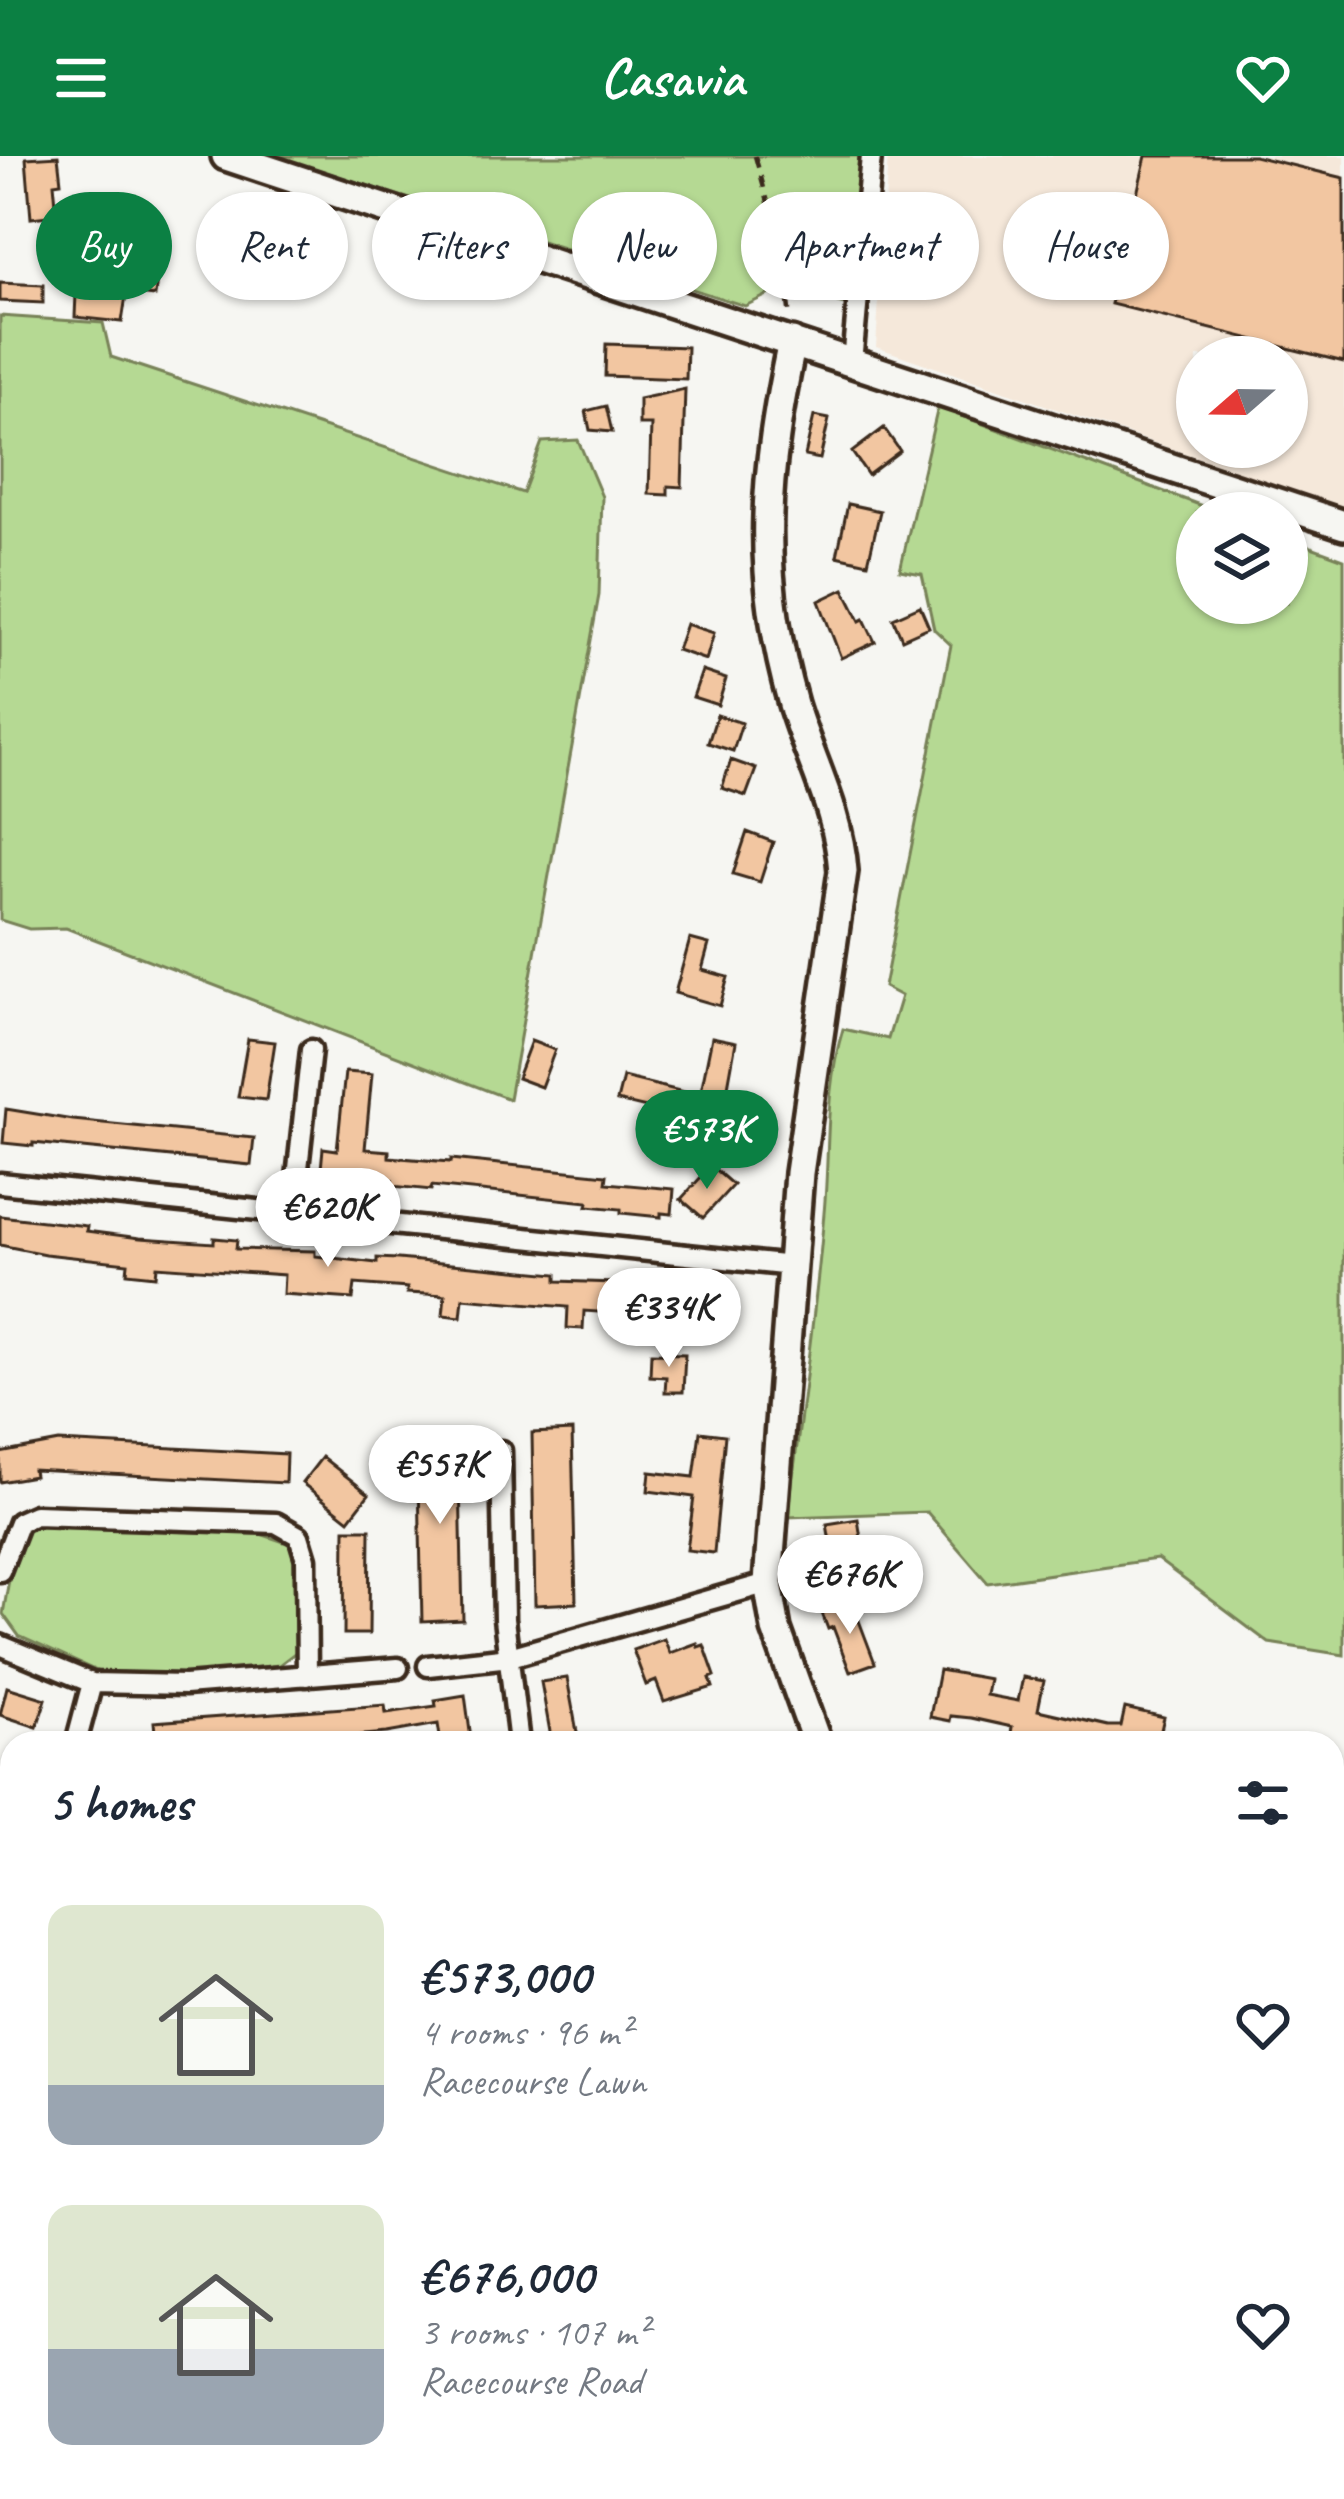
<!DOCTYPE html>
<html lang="en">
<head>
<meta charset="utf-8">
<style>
	body { margin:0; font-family:Caveat,sans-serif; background:#f2f2f3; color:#1f2937; height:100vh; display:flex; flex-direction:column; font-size:45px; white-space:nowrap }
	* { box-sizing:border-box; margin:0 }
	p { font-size:39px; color:#747a83 }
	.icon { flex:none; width:66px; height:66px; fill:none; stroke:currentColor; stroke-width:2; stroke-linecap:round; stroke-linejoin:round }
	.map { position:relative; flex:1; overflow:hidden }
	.side { position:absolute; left:0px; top:1575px; width:1344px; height:768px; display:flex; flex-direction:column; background:#fff; border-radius:36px 36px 0 0; box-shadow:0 3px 9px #0004 }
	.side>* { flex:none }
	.banner { position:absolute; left:36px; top:36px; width:1272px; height:108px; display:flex; gap:24px }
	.needle { width:78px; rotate:250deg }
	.tools { position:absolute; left:1176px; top:180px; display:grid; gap:24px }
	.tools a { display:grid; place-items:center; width:132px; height:132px; border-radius:50%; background:#fff; box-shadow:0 3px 9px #0004; font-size:60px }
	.price { position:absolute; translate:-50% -102px; padding:0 27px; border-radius:42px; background:#fff; color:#222; font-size:39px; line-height:78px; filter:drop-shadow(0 3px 6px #0008) }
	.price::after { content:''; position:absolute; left:50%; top:72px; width:36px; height:27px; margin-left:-18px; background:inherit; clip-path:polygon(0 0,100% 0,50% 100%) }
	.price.current { background:#0b8043; color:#fff }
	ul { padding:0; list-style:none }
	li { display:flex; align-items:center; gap:36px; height:300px; padding:0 48px }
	li span { display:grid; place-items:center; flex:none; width:336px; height:240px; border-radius:24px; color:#555 }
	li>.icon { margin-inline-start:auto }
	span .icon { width:144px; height:144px; fill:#fffc; stroke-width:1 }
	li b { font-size:51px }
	h2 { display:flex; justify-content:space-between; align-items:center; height:144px; padding:0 48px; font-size:51px }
	.pill { padding:0 42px; border-radius:54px; background:#fff; box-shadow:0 3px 9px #0004; font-size:42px; line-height:108px }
	.pill.current { background:#0b8043; color:#fff }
	header { display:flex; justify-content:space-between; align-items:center; height:156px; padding:0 48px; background:#0b8043; color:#fff; font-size:54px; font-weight:800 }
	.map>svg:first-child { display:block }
	.built { fill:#f5e8da; fill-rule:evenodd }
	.green { fill:#b5d993; stroke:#788258; stroke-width:3 }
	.building { fill:#f2c6a1; stroke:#3b2a1e; stroke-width:3 }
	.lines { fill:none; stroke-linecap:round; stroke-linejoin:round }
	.lane-casing { stroke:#3b2a1e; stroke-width:18 }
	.street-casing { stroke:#3b2a1e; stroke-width:27 }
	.secondary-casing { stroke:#3b2a1e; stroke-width:36 }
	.path { stroke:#3b2a1e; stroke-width:4.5; stroke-dasharray:12 9; stroke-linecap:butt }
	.lane { stroke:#f6f6f2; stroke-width:9 }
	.street { stroke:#f6f6f2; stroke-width:18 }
	.secondary { stroke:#f6f6f2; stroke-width:27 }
</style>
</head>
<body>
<header><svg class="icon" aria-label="menu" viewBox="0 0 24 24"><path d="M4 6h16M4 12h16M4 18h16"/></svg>Casavia<svg class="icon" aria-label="heart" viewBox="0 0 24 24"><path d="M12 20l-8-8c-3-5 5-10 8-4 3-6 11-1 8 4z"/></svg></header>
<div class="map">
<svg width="1344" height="2343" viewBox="0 0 1344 2343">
	<rect width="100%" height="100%" fill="#f6f6f2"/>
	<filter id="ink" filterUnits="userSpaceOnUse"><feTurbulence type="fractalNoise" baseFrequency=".00833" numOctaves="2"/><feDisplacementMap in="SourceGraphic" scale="24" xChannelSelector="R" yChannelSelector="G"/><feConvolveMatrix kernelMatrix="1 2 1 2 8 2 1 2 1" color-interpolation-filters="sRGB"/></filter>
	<g filter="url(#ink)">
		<path class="built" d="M888 0H1344V352L876 191ZM1197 201H1287V291H1197Z"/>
		<path class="green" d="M275 0H859L849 150 784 131 745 150Z
			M0 160 103 167 111 201 523 337 542 286 578 284 602 341 599 439 509 943 66 772 29 773 0 764Z
			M938 251 1221 357H1197V447H1287V382L1344 403V1499L1269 1487 1157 1403 988 1427 927 1356 788 1361C800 1260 816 1158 824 1057 830 994 824 935 843 873L888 883 901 840 884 831 951 489 934 473 922 418 900 414Z
			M54 1368 246 1373 293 1389 296 1496 279 1509 174 1521 108 1520 19 1480 3 1458 14 1395 27 1371Z"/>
		<path class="building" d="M58 0 61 26 54 27 57 59 31 62 26 2Z
			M1146 0H1254L1344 22V206L1111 148Z
			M135 102 159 105 155 140 130 137Z
			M0 127 43 129V147L0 145Z
			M76 138 126 140 122 166 75 161Z
			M606 188 687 191 686 223 605 220Z
			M685 233 682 331 668 330V339L649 338 651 269H639V243Z
			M606 250 612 276 590 274 586 255Z
			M814 260 829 263 820 303 805 300Z
			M884 272 900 295 868 319 852 296Z
			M848 348 880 355 868 407 837 400Z
			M844 433 860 465 864 463 875 486 841 502 819 445Z
			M920 450 929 471 902 483 893 462Z
			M686 468 714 477 706 504 677 494Z
			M702 515 726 523 718 549 693 541Z
			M717 559 742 567 733 595 708 587Z
			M731 604 756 613 746 640 722 632Z
			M747 676 773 686 760 726 733 718Z
			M690 783 709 788 702 814 728 821 720 850 675 837Z
			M712 881 736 886 725 947 732 949 724 980 704 975 708 960 672 951 669 963 653 959 655 954 617 945 623 921 700 940Z
			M248 883 275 886 266 944 238 941Z
			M531 885 555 894 541 931 517 922Z
			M345 916 372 918 365 993 389 995V1001L451 1006V1003L607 1019 606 1027 674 1033 672 1058 661 1057V1061L621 1057V1053L587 1050 588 1046 432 1030 431 1034 392 1030V1024L335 1019V1014L321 1013 323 992 337 994Z
			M6 953 73 964 254 982 251 1009 33 987V990L3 987Z
			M711 1010 733 1029 703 1062 681 1043Z
			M0 1060 87 1070 86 1075 140 1082 214 1087V1082L237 1084 236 1093 315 1095V1100L377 1107V1102L398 1103 557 1118V1125L644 1128 642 1159 584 1155 583 1173 567 1172 568 1151 463 1142 461 1161 443 1159 445 1139 407 1137V1132L355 1128 353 1143 283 1138 284 1119 157 1110 156 1120 127 1117 128 1107 45 1098 0 1089Z
			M685 1133 706 1162 685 1178 664 1148Z
			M651 1197 685 1198 683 1236H665L666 1221 650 1220Z
			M572 1275 576 1447 535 1449 532 1277Z
			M459 1276 463 1464 422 1466 418 1278Z
			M700 1276 725 1279 714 1397 687 1394 694 1341 648 1335 650 1316 694 1321Z
			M59 1286 286 1298 285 1327 33 1314 34 1320 0 1326V1297Z
			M322 1301 369 1338 349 1364 302 1327Z
			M858 1363 865 1409 828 1415 824 1393 831 1392 827 1368Z
			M345 1373H370L369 1478H344Z
			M847 1447 854 1464 858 1462 875 1507 850 1516 833 1471 828 1473 822 1457Z
			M664 1483 670 1497 697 1487 698 1491 704 1489 715 1520 710 1522 713 1531 664 1546 656 1525 646 1529 633 1494Z
			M939 1514 989 1523 986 1539 1018 1545 1023 1521 1044 1525 1038 1554 1108 1570H1121L1125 1552 1164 1561 1158 1587H1058L1011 1577 1012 1571 971 1562 951 1560 950 1565 930 1561Z
			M567 1522 579 1587H552L541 1526Z
			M7 1531 46 1543 37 1571 0 1559Z
			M465 1539 471 1583 441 1587 438 1568 387 1577 284 1586 283 1582 241 1587H156L154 1566 385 1549 386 1557 436 1550 435 1544Z"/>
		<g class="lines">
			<defs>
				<path id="lane" d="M0 2146 12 2150
					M1275 2343 1276 2331"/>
				<path id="street" d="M852 206 871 0
					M0 1027 792 1110
					M293 1058 311 894
					M501 1295 504 1463 519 1587
					M0 1415 19 1366 35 1359 276 1367 299 1380 306 1403 307 1520
					M0 1489 92 1527 185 1529 398 1512
					M428 1510 510 1501 768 1427
					M76 1587 92 1527
					M0 1675 12 1680
					M1332 1697 1344 1699
					M0 1903 12 1829
					M0 2298 12 2302
					M93 2331 127 2343
					M212 2343 213 2331
					M359 2343 362 2331
					M828 2343 833 2331"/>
				<path id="secondary" d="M226 0 1344 369
					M792 186C764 320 755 415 793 548 810 604 839 656 843 715L799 1017 768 1427 776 1473 817 1587
					M0 1982 12 1985
					M943 2331 972 2343
					M1122 2331 1125 2343"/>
			</defs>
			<use href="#lane" class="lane-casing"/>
			<use href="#street" class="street-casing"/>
			<use href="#secondary" class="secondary-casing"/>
			<path class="path" d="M755 0 782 96 790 162"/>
			<use href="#lane" class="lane"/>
			<use href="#street" class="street"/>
			<use href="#secondary" class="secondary"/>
		</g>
	</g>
</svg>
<div class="tools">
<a><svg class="needle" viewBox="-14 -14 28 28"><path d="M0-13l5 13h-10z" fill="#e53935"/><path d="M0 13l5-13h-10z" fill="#747a83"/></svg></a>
<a><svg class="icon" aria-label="layers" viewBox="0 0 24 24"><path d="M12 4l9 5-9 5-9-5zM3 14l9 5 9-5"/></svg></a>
</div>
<b class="price current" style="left:707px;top:1036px">€573K</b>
<b class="price" style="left:328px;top:1114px">€620K</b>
<b class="price" style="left:669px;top:1214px">€334K</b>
<b class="price" style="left:440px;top:1371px">€557K</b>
<b class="price" style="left:850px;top:1481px">€676K</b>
<div class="banner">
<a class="pill current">Buy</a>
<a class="pill">Rent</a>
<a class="pill">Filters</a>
<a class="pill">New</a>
<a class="pill">Apartment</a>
<a class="pill">House</a>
</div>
<section class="side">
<h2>5 homes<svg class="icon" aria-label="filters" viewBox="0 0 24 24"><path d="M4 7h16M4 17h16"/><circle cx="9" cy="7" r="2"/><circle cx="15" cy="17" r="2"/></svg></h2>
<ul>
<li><span style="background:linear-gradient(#dfe7d0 75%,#9aa5b1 0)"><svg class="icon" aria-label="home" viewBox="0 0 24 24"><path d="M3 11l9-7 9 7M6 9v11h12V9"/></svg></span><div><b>€573,000</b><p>4 rooms · 96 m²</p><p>Racecourse Lawn</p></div><svg class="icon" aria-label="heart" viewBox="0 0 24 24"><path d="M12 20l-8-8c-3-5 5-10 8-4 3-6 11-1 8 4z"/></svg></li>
<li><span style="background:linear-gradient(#dfe7d0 60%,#9aa5b1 0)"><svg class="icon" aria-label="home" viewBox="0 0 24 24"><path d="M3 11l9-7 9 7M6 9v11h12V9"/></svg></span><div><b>€676,000</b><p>3 rooms · 107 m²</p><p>Racecourse Road</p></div><svg class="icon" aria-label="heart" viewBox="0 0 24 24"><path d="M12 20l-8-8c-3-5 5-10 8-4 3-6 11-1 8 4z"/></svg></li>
</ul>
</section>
</div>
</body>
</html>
